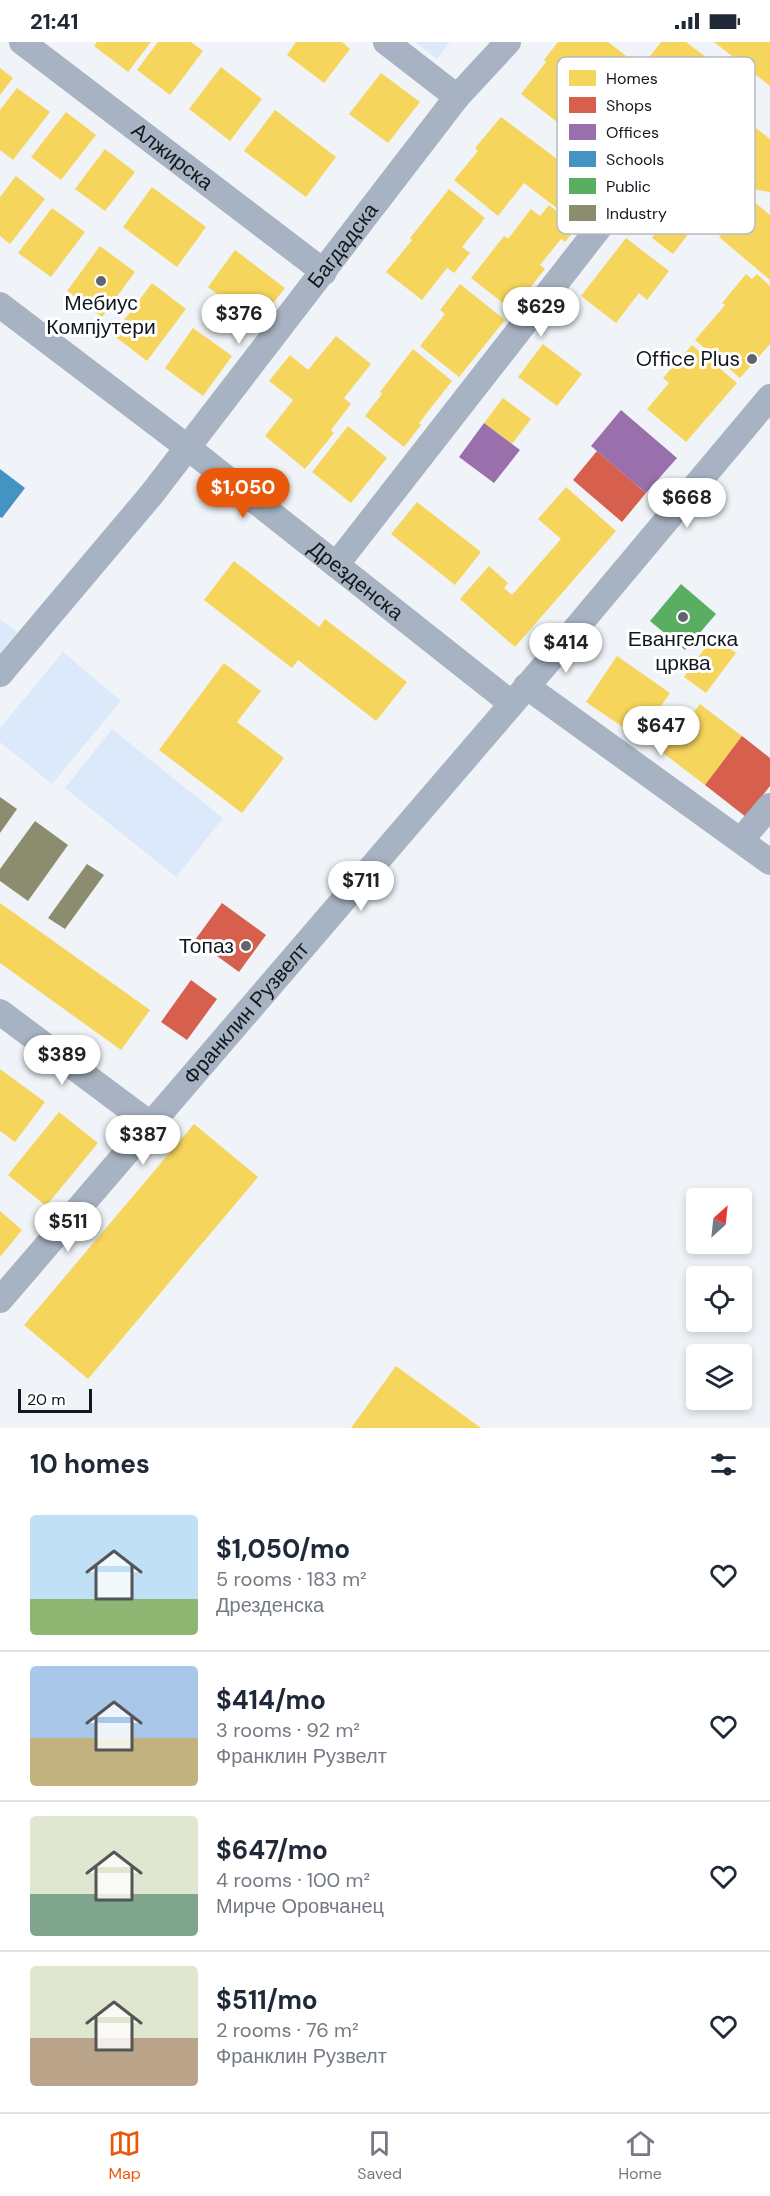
<!DOCTYPE html>
<html lang="en">
<head>
<meta charset="utf-8">
<style>
	body { margin:0; font-family:"DM Sans",sans-serif; background:#f2f2f3; color:#1f2937; height:100vh; display:flex; flex-direction:column; font-size:22px; white-space:nowrap }
	* { box-sizing:border-box; margin:0 }
	p { font-size:20px; color:#747a83 }
	.icon { flex:none; width:33px; height:33px; fill:none; stroke:currentColor; stroke-width:2; stroke-linecap:round; stroke-linejoin:round }
	.map { position:relative; height:1386px; overflow:hidden }
	.drawer { display:flex; flex-direction:column; background:#fff; flex:1 }
	.drawer>* { flex:none }
	.needle { width:39px; rotate:27deg }
	.tools { position:absolute; left:686px; top:1146px; display:grid; gap:12px }
	.tools a { display:grid; place-items:center; width:66px; height:66px; border-radius:6px; background:#fff; box-shadow:0 3px 9px #0003; font-size:30px }
	.scale { position:absolute; left:18px; bottom:15px; width:74px; box-sizing:border-box; padding-left:6px; border:3px solid #12181f; border-top:0; font-size:16px; line-height:21px; white-space:nowrap; color:#12181f; -webkit-text-stroke:4px #fff; paint-order:stroke }
	.price { position:absolute; translate:-50% -51px; padding:0 14px; border-radius:21px; background:#fff; color:#222; font-size:20px; line-height:39px; filter:drop-shadow(0 2px 3px #0008) }
	.price::after { content:''; position:absolute; left:50%; top:36px; width:18px; height:14px; margin-left:-9px; background:inherit; clip-path:polygon(0 0,100% 0,50% 100%) }
	.price.current { background:#ea580c; color:#fff }
	ul { padding:0; list-style:none }
	li { display:flex; align-items:center; gap:18px; height:150px; padding:0 30px }
	li+li { border-top:2px solid #e0e1e3 }
	li span { display:grid; place-items:center; flex:none; width:168px; height:120px; border-radius:6px; color:#555 }
	li>.icon { margin-inline-start:auto }
	span .icon { width:72px; height:72px; fill:#fffc; stroke-width:1 }
	li b { font-size:26px }
	h2 { display:flex; justify-content:space-between; align-items:center; height:72px; padding:0 30px; font-size:26px }
	.status { display:flex; justify-content:space-between; align-items:center; height:42px; padding:0 30px; background:#fff; direction:ltr }
	.status svg { height:16px; fill:currentColor }
	.tab-bar { display:flex; justify-content:space-around; align-items:center; height:84px; border-top:2px solid #e0e1e3; background:#fff; font-size:16px; color:#747a83 }
	.tab-bar a { display:grid; justify-items:center; gap:3px }
	.tab-bar .current { color:#ea580c }
	.map>svg:first-child { display:block }
	.green { fill:#dbe9fb }
	.homes { fill:#f6d55c }
	.shops { fill:#d6604d }
	.offices { fill:#9970ab }
	.schools { fill:#4393c3 }
	.public { fill:#5aae61 }
	.industry { fill:#8c8c6e }
	.lines { fill:none; stroke-linecap:round; stroke-linejoin:round }
	.minor { stroke:#a7b3c2; stroke-width:26 }
	.poi-dot { fill:#60656b; stroke:#fff; stroke-width:2 }
	.labels { text-anchor:middle; stroke-width:6; stroke-linejoin:round; paint-order:stroke }
	.street-label { font-size:21px; fill:#12181f; stroke:#fff }
	.poi-label { font-size:21px; fill:#12181f; stroke:#fff }
	.key { fill:#fff; stroke:#b8babc; stroke-width:1.5 }
	.key-label { font-size:16px; fill:#12181f }
</style>
</head>
<body>
<div class="status"><b>21:41</b><svg viewBox="0 0 49 12"><path d="M0 12V9h3v3zM5 12V6h3v6zM10 12V3h3v9zM15 12V0h3v12zM26 1h20v11H26zM47 4h2v5h-2z"/></svg></div>
<div class="map">
<svg width="770" height="1386" viewBox="0 0 770 1386">
	<rect width="100%" height="100%" fill="#f0f4f8"/>
	<path class="green" d="M415 0H450L437 17Z
		M0 577 17 590 0 611Z
		M63 610 121 659 52 742 0 700V686Z
		M112 687 223 776 176 835 65 746Z"/>
	<path class="homes" d="M97 0H151L128 30 94 4Z
		M158 0H191L203 9 170 53 137 28Z
		M296 0H342L350 7 324 41 287 13Z
		M558 0H608L629 16 596 59 582 49 557 80 521 52 546 20 544 18Z
		M661 0H686L706 15 669 62 638 38 654 17 650 14Z
		M714 0H770V44Z
		M221 25 262 57 230 99 189 67Z
		M0 26 13 36 0 53Z
		M381 31 420 60 388 101 349 72Z
		M17 46 50 70 13 118 0 108V68Z
		M731 60 745 72 743 76 770 97V150L752 147 754 139 716 110 725 98 710 87Z
		M275 68 336 115 306 155 244 109Z
		M66 70 96 93 61 138 31 115Z
		M610 74 640 98 575 180 524 141 498 174 454 138 478 109 475 106 501 75 557 117 566 106 577 115Z
		M105 107 135 130 105 169 75 147Z
		M684 125 719 152 673 212 652 196 656 190 642 179Z
		M16 134 45 157 10 202 0 194V155Z
		M152 145 206 185 177 225 123 185Z
		M449 147 485 176 462 205 470 211 454 231 447 226 422 258 386 230 412 198 410 196Z
		M751 157 770 173V238L719 195Z
		M549 163 577 185 565 200 561 197 540 223 545 227 512 268 471 236 504 194 508 197 531 167 540 174Z
		M52 166 85 190 51 235 18 211Z
		M626 196 669 229 647 258 639 251 616 281 581 254Z
		M100 204 135 230 102 275 67 249Z
		M235 208 285 246 257 282 208 245Z
		M746 232 752 237 757 232 770 244V302L740 336 695 298 725 263 722 261Z
		M152 241 186 267 147 319 113 293Z
		M460 242 505 278 459 335 420 304 445 272 440 268Z
		M193 286 232 314 203 354 165 326Z
		M336 294 371 322 344 356 351 362 331 388 334 391 305 427 265 394 293 358 269 339 290 313 308 328Z
		M543 302 582 332 557 364 518 335Z
		M692 303 737 341 686 400 647 367 669 341 663 336Z
		M413 307 452 339 419 381 421 383 404 405 365 374 382 352 380 350Z
		M503 356 531 377 512 402 484 381Z
		M348 384 387 416 351 461 312 430Z
		M566 445 616 489 515 605 460 557 489 524 508 541 504 546 512 553 561 497 538 477Z
		M417 460 481 510 455 543 391 492Z
		M234 519 319 585 325 577 407 640 376 679 298 618 292 626 204 558Z
		M713 595 736 611 706 651 684 635Z
		M617 614 670 651 639 696 586 660Z
		M224 621 261 649 237 680 284 716 242 771 159 708Z
		M700 662 742 694 705 743 663 711Z
		M0 861 150 968 121 1008 0 921Z
		M0 1027 45 1060 15 1100 0 1089Z
		M59 1070 98 1101 46 1164 8 1133Z
		M194 1082 258 1135 88 1337 24 1283Z
		M0 1169 22 1188 0 1215Z
		M396 1324 481 1386H351Z"/>
	<path class="shops" d="M597 409 646 451 622 480 573 438Z
		M742 694 770 716V744L746 775 705 743Z
		M222 861 266 893 239 930 195 898Z
		M191 938 217 957 187 998 161 980Z"/>
	<path class="offices" d="M621 368 677 416 646 451 591 404Z
		M484 381 520 408 494 441 459 415Z"/>
	<path class="schools" d="M0 427 25 446 2 476 0 475Z"/>
	<path class="public" d="M681 542 716 572 685 608 650 579Z"/>
	<path class="industry" d="M0 755 17 767 0 791Z
		M35 779 68 803 28 859 0 839V827Z
		M87 822 104 833 65 887 48 876Z"/>
	<g class="lines">
		<g class="minor">
			<path id="s1" d="M22 0 324 230"/>
			<path d="M386 0 457 55"/>
			<path id="s2" d="M0 263 187 405 511 661"/>
			<path d="M336 523 712 41"/>
			<path id="s3" d="M0 632 151 453 457 55 508 0"/>
			<path d="M526 644 770 820"/>
			<path d="M741 798 770 764"/>
			<path d="M0 970 150 1082"/>
			<path id="s4" d="M0 1258 547 621 770 355"/>
		</g>
	</g>
	<g class="poi-dot">
		<circle cx="101" cy="239" r="6"/>
		<circle cx="752" cy="317" r="6"/>
		<circle cx="683" cy="575" r="6"/>
		<circle cx="246" cy="904" r="6"/>
	</g>
	<g class="labels">
		<g class="street-label">
			<text dy="7" stroke="none"><textPath href="#s1" startOffset="189">Алжирска</textPath></text>
			<text dy="7" stroke="none"><textPath href="#s3" startOffset="549">Багдадска</textPath></text>
			<text dy="7" stroke="none"><textPath href="#s2" startOffset="450">Дрезденска</textPath></text>
			<text dy="7" stroke="none"><textPath href="#s4" startOffset="378">Франклин Рузвелт</textPath></text>
		</g>
		<g class="poi-label">
			<text x="101" y="268">Мебиус<tspan x="101" dy="24">Компјутери</tspan></text>
			<text x="740" y="324" text-anchor="end">Office Plus</text>
			<text x="683" y="604">Евангелска<tspan x="683" dy="24">црква</tspan></text>
			<text x="234" y="911" text-anchor="end">Топаз</text>
		</g>
	</g>
	<rect x="557" y="15" width="198" height="177" rx="9" class="key"/>
	<rect x="569" y="28" width="27" height="16" fill="#f6d55c"/>
	<rect x="569" y="55" width="27" height="16" fill="#d6604d"/>
	<rect x="569" y="82" width="27" height="16" fill="#9970ab"/>
	<rect x="569" y="109" width="27" height="16" fill="#4393c3"/>
	<rect x="569" y="136" width="27" height="16" fill="#5aae61"/>
	<rect x="569" y="163" width="27" height="16" fill="#8c8c6e"/>
	<g class="key-label">
		<text x="606" y="42">Homes</text>
		<text x="606" y="69">Shops</text>
		<text x="606" y="96">Offices</text>
		<text x="606" y="123">Schools</text>
		<text x="606" y="150">Public</text>
		<text x="606" y="177">Industry</text>
	</g>
</svg>
<div class="tools">
<a><svg class="needle" viewBox="-14 -14 28 28"><path d="M0-13l5 13h-10z" fill="#e53935"/><path d="M0 13l5-13h-10z" fill="#747a83"/></svg></a>
<a><svg class="icon" aria-label="locate" viewBox="0 0 24 24"><circle cx="12" cy="12" r="6"/><path d="M12 2v4M12 18v4M2 12h4M18 12h4"/></svg></a>
<a><svg class="icon" aria-label="layers" viewBox="0 0 24 24"><path d="M12 4l9 5-9 5-9-5zM3 14l9 5 9-5"/></svg></a>
</div>
<div class="scale">20 m</div>
<b class="price" style="left:541px;top:296px">$629</b>
<b class="price" style="left:239px;top:303px">$376</b>
<b class="price current" style="left:243px;top:477px">$1,050</b>
<b class="price" style="left:687px;top:487px">$668</b>
<b class="price" style="left:566px;top:632px">$414</b>
<b class="price" style="left:661px;top:715px">$647</b>
<b class="price" style="left:361px;top:870px">$711</b>
<b class="price" style="left:62px;top:1044px">$389</b>
<b class="price" style="left:143px;top:1124px">$387</b>
<b class="price" style="left:68px;top:1211px">$511</b>
</div>
<section class="drawer">
<h2>10 homes<svg class="icon" aria-label="filters" viewBox="0 0 24 24"><path d="M4 7h16M4 17h16"/><circle cx="9" cy="7" r="2"/><circle cx="15" cy="17" r="2"/></svg></h2>
<ul>
<li><span style="background:linear-gradient(#bfe0f5 70%,#8fb573 0)"><svg class="icon" aria-label="home" viewBox="0 0 24 24"><path d="M3 11l9-7 9 7M6 9v11h12V9"/></svg></span><div><b>$1,050/mo</b><p>5 rooms · 183 m²</p><p>Дрезденска</p></div><svg class="icon" aria-label="heart" viewBox="0 0 24 24"><path d="M12 20l-8-8c-3-5 5-10 8-4 3-6 11-1 8 4z"/></svg></li>
<li><span style="background:linear-gradient(#a9c7e8 60%,#c2b280 0)"><svg class="icon" aria-label="home" viewBox="0 0 24 24"><path d="M3 11l9-7 9 7M6 9v11h12V9"/></svg></span><div><b>$414/mo</b><p>3 rooms · 92 m²</p><p>Франклин Рузвелт</p></div><svg class="icon" aria-label="heart" viewBox="0 0 24 24"><path d="M12 20l-8-8c-3-5 5-10 8-4 3-6 11-1 8 4z"/></svg></li>
<li><span style="background:linear-gradient(#dfe7d0 65%,#7fa58c 0)"><svg class="icon" aria-label="home" viewBox="0 0 24 24"><path d="M3 11l9-7 9 7M6 9v11h12V9"/></svg></span><div><b>$647/mo</b><p>4 rooms · 100 m²</p><p>Мирче Оровчанец</p></div><svg class="icon" aria-label="heart" viewBox="0 0 24 24"><path d="M12 20l-8-8c-3-5 5-10 8-4 3-6 11-1 8 4z"/></svg></li>
<li><span style="background:linear-gradient(#dfe7d0 60%,#b9a48a 0)"><svg class="icon" aria-label="home" viewBox="0 0 24 24"><path d="M3 11l9-7 9 7M6 9v11h12V9"/></svg></span><div><b>$511/mo</b><p>2 rooms · 76 m²</p><p>Франклин Рузвелт</p></div><svg class="icon" aria-label="heart" viewBox="0 0 24 24"><path d="M12 20l-8-8c-3-5 5-10 8-4 3-6 11-1 8 4z"/></svg></li>
</ul>
</section>
<nav class="tab-bar">
<a class="current"><svg class="icon" aria-label="map" viewBox="0 0 24 24"><path d="M3 6l6-2 6 2 6-2v14l-6 2-6-2-6 2zM9 4v14M15 6v14"/></svg>Map</a>
<a><svg class="icon" aria-label="saved" viewBox="0 0 24 24"><path d="M7 4h10v16l-5-4-5 4z"/></svg>Saved</a>
<a><svg class="icon" aria-label="home" viewBox="0 0 24 24"><path d="M3 11l9-7 9 7M6 9v11h12V9"/></svg>Home</a>
</nav>
</body>
</html>
